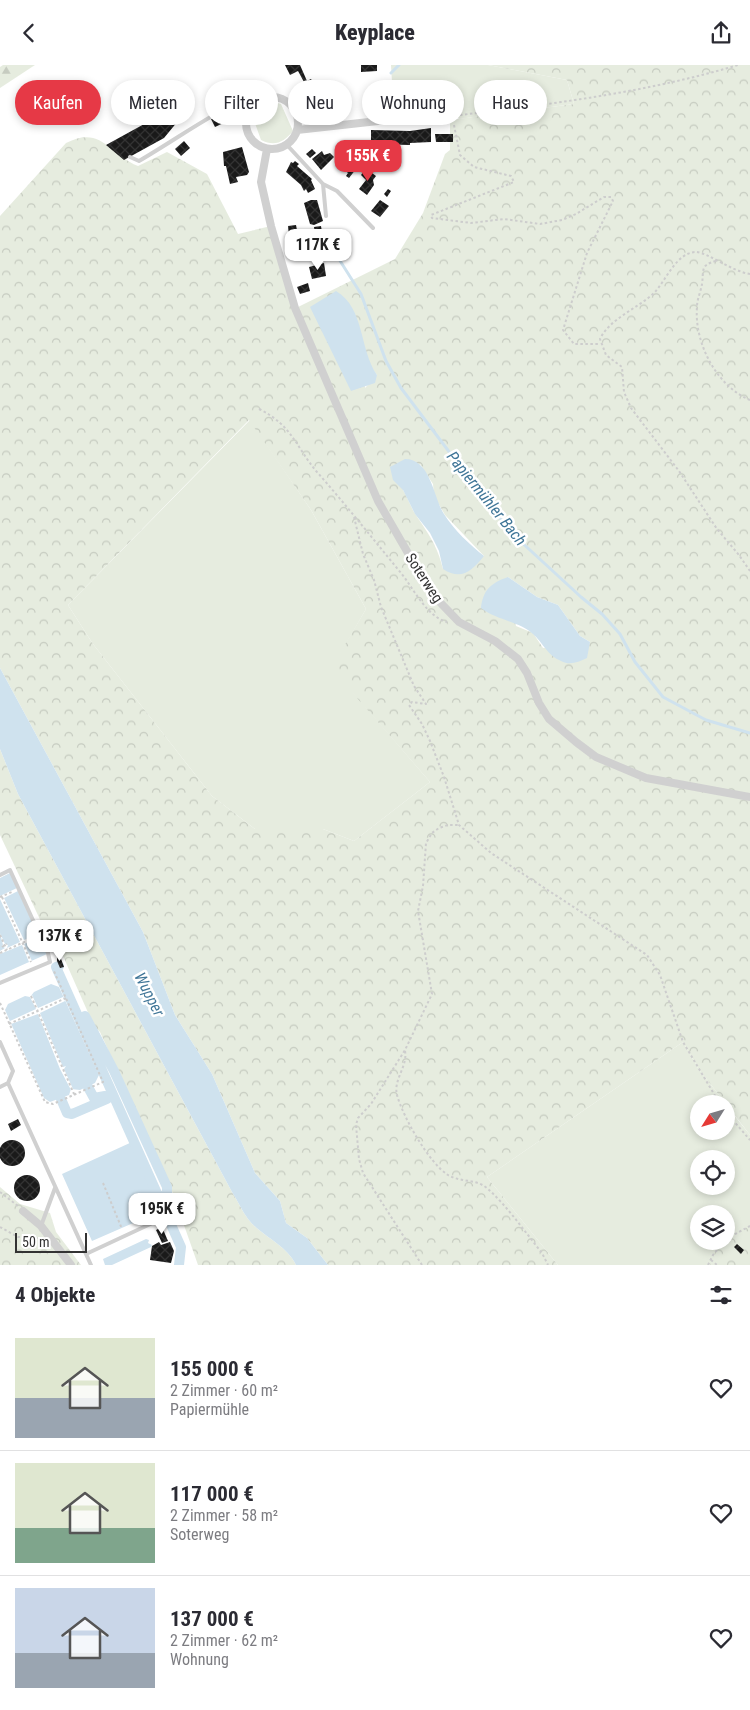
<!DOCTYPE html>
<html lang="de">
<head>
<meta charset="utf-8">
<style>
	body { margin:0; font-family:"Roboto Condensed",sans-serif; background:#f2f2f3; color:#2b2b33; height:100vh; display:flex; flex-direction:column; font-size:19px; white-space:nowrap }
	* { box-sizing:border-box; margin:0 }
	p { font-size:16px; color:#7c7c81 }
	.icon { flex:none; width:28px; height:28px; fill:none; stroke:currentColor; stroke-width:2; stroke-linecap:round; stroke-linejoin:round }
	.map { position:relative; height:1200px; overflow:hidden }
	.drawer { display:flex; flex-direction:column; background:#fff; flex:1 }
	.drawer>* { flex:none }
	.top-card { position:absolute; left:15px; top:15px; width:720px; height:45px; display:flex; gap:10px }
	.needle { width:32px; rotate:233deg }
	.fabs { position:absolute; left:690px; top:1030px; display:grid; gap:10px }
	.fabs a { display:grid; place-items:center; width:45px; height:45px; border-radius:50%; background:#fff; box-shadow:0 2px 8px #0003; font-size:25px }
	.scale { position:absolute; left:15px; bottom:12px; width:72px; box-sizing:border-box; padding-left:5px; border:2px solid #333; border-top:0; font-size:14px; line-height:18px; white-space:nowrap; color:#333; -webkit-text-stroke:4px #fff; paint-order:stroke }
	.price { position:absolute; translate:-50% -42px; padding:0 11px; border-radius:10px; background:#fff; color:#222; font-size:16px; line-height:32px; filter:drop-shadow(0 1px 2px #0008) }
	.price::after { content:''; position:absolute; left:50%; top:30px; width:15px; height:11px; margin-left:-8px; background:inherit; clip-path:polygon(0 0,100% 0,50% 100%) }
	.price.selected { background:#e63946; color:#fff }
	ul { padding:0; list-style:none }
	li { display:flex; align-items:center; gap:15px; height:125px; padding:0 15px }
	li+li { border-top:1px solid #e1e1e2 }
	li span { display:grid; place-items:center; flex:none; width:140px; height:100px; border-radius:0px; color:#555 }
	li>.icon { margin-inline-start:auto }
	span .icon { width:60px; height:60px; fill:#fffc; stroke-width:1 }
	li b { font-size:21px }
	h2 { display:flex; justify-content:space-between; align-items:center; height:60px; padding:0 15px; font-size:21px }
	.chip { padding:0 18px; border-radius:22px; background:#fff; box-shadow:0 2px 8px #0003; font-size:18px; line-height:45px }
	.chip.selected { background:#e63946; color:#fff }
	header { display:flex; justify-content:space-between; align-items:center; height:65px; padding:0 15px; background:#fff; font-size:22px; font-weight:800 }
	.map>svg:first-child { display:block }
	.grass { fill:#e6ecdf; fill-rule:evenodd }
	.forest { fill:url(#forest-firs) }
	.park { fill:url(#park-crowns); fill-rule:evenodd }
	.water { fill:#cfe2ee }
	.pier { fill:#fff }
	.lines { fill:none; stroke-linecap:round; stroke-linejoin:round }
	.stream { stroke:#cfe2ee; stroke-width:3 }
	.canal { stroke:#cfe2ee; stroke-width:10 }
	.building { fill:url(#building-cross-hatch) }
	.path { stroke:#cdcdcd; stroke-width:2; stroke-dasharray:2.5 2.5; stroke-linecap:butt }
	.lane { stroke:#d0d0d0; stroke-width:4 }
	.street { stroke:#d0d0d0; stroke-width:8 }
	.labels { text-anchor:middle; stroke-width:5; stroke-linejoin:round; paint-order:stroke }
	.street-label { font-size:15px; fill:#333; stroke:#fff }
	.water-label { font-size:16px; font-style:italic; fill:#3f7597; stroke:#fff }
</style>
</head>
<body>
<header><svg class="icon" aria-label="back" viewBox="0 0 24 24"><path d="M15 5l-7 7 7 7"/></svg>Keyplace<svg class="icon" aria-label="share" viewBox="0 0 24 24"><path d="M12 15V3M7 8l5-5 5 5M5 13v7h14v-7"/></svg></header>
<div class="map">
<svg width="750" height="1200" viewBox="0 0 750 1200">
	<defs>
		<pattern id="forest-firs" width="22" height="20" patternUnits="userSpaceOnUse" patternTransform="scale(1.25)"><rect width="22" height="20" fill="#e6ecdf"/><path d="M5 1l3.5 6h-7zM16 11l3.5 6h-7z" fill="#c6cbc0"/></pattern>
		<pattern id="park-crowns" width="20" height="18" patternUnits="userSpaceOnUse" patternTransform="scale(1.25)"><rect width="20" height="18" fill="#e6ecdf"/><path d="M2 6a3 3 0 1 1 6 0M12 15a3 3 0 1 1 6 0" fill="none" stroke="#c6cbc0"/></pattern>
		<pattern id="building-cross-hatch" width="8" height="8" patternUnits="userSpaceOnUse" patternTransform="scale(1.25)"><rect width="8" height="8" fill="#1a1a1a"/><path d="M0 0l8 8M0 8l8-8" fill="none" stroke="#333"/></pattern>
	</defs>
	<rect width="100%" height="100%" fill="#fff"/>
	<path class="grass" d="M391 0H488L567 15 574 39 459 54 454 47 394 52Z
		M274 37 281 39 293 66C284 77 275 82 261 75L252 50 261 40Z
		M250 355 311 445 366 544 332 603 430 717 354 776 323 764H255L212 731 93 579 68 540Z
		M683 977 698 1003 726 1039H699V1066H726V1040L750 1070V1200H558L487 1112ZM699 1094H726V1121H699ZM699 1149H726V1176H699Z"/>
	<path class="forest" d="M3 0H35L0 23V2Z"/>
	<path class="park" d="M488 0H750V1070L698 1003 683 977 487 1112 558 1200H328L307 1173 286 1158 280 1136 255 1108 212 1009 175 950 143 867 0 603V151L66 78C101 60 108 88 138 101L167 87 207 109 238 169 271 161 296 243 395 194 423 148 445 89 450 85V55L574 39 567 15ZM365 284 368 298 377 310 365 323ZM249 355 311 445 366 544 331 603 430 717 354 776 323 764H255L212 731 93 579 68 540ZM420 399 433 419 434 431 445 450 484 491 443 504C437 480 429 470 416 450 411 443 408 433 403 425ZM508 512 537 532 558 540 580 571 590 577 543 583 533 568 516 561Z
		M0 684 18 729 232 1127C238 1136 242 1146 248 1154 262 1172 286 1179 296 1200H198L172 1126 100 967 94 961 59 882 54 884 0 770Z
		M0 1122 20 1139 50 1148 56 1167 81 1200H0Z
		M750 1161V1200H710C716 1178 730 1170 750 1161Z"/>
	<path class="water" d="M336 226C365 243 359 284 377 310L375 318 351 326 349 322 310 242Z
		M405 394C431 394 433 432 444 449 454 465 470 480 484 491 472 506 461 516 443 504L439 486 430 468 415 449 403 425 393 415 390 402Z
		M508 512 537 532 558 540 580 571 590 577 587 593C578 597 570 601 561 596 548 591 543 578 533 569 521 557 496 555 481 543 483 525 491 518 508 512Z
		M0 603 143 867 175 950 212 1009 255 1108 280 1136 286 1158 307 1173 328 1200H296C286 1179 262 1172 248 1154 242 1146 238 1136 232 1127L18 729 0 684Z
		M10 808 47 889 0 910V813Z
		M51 919 59 922 99 1010 95 1018 80 1025 71 1024 69 1030 50 1037 44 1033 5 945 8 939 25 931 30 932 34 927Z
		M132 1077 163 1145 92 1176 62 1109Z
		M146 1174 149 1175 148 1178 152 1180 151 1182 112 1200H105L103 1194Z"/>
	<path class="pier" d="M17 823 18 826 4 833 24 875 38 869 39 872 24 879 32 896 29 897 22 880 0 889V886L5 883 2 881 3 880 0 868 5 879 8 880 7 883 20 877 0 834V831Z
		M32 930 38 943 63 932 65 936 40 948 63 1002 66 1001 64 1004 73 1024 71 1025 60 1004 38 949 11 959 10 956 36 944 30 932Z"/>
	<g class="lines">
		<path class="stream" d="M391 8 399 0
			M334 178 337 191 361 229 386 296 401 323 493 445 518 474 581 532 602 549 620 569 635 597 663 632 706 655 750 668"/>
		<path class="canal" d="M59 901 56 902 181 1182 179 1200
			M85 951 114 1006 167 1122V1128L160 1134
			M88 1022 94 1033 105 1031
			M61 1034 67 1048 72 1049 107 1034"/>
	</g>
	<path class="building" d="M285 0H300L307 16 304 17 298 6 290 10Z
		M361 0H377V6L361 7Z
		M311 14 315 22 311 24 307 16Z
		M334 20 340 43 328 46 327 40 323 41 320 30 327 28 326 22Z
		M160 42 178 56 164 73 124 95 106 80 146 58Z
		M228 45 232 54 215 62 211 54Z
		M431 63V77L410 78V80L371 79V65L410 66Z
		M435 69H453V77H436Z
		M184 76 190 83 181 91 175 84Z
		M242 82 249 107 247 110 236 112 238 117 230 119 226 101H224L223 87Z
		M312 84 316 88 310 93 306 89Z
		M322 86 324 90 330 88 334 92 321 105 312 94Z
		M343 93 356 104 349 113 346 111 348 108 338 99Z
		M295 96 299 99 297 101 312 114 311 115 315 124 308 128 306 124 304 126 301 120 286 107 291 97 293 98Z
		M364 106 372 108 376 111 373 115 374 120 367 130 359 124 366 115 361 110Z
		M388 124 391 126 387 132 384 129Z
		M311 135H317L323 156 314 160 310 159 304 138Z
		M380 135 389 141 380 152 371 146Z
		M296 160 298 170 289 171 288 161Z
		M321 161 322 167 315 169 314 162Z
		M324 198 326 211 312 214 309 202Z
		M308 218 310 226 300 229 297 222Z
		M60 891 64 902 60 903 57 896V892Z
		M18 1054 21 1060 11 1066 8 1059Z
		M-1 1088a13 13 0 1 1 26 0a13 13 0 1 1-26 0Z
		M14 1123a13 13 0 1 1 26 0a13 13 0 1 1-26 0Z
		M162 1162 168 1176 162 1178 156 1165Z
		M159 1177 161 1180 170 1177 174 1186 171 1198 150 1195 152 1181Z
		M737 1179 744 1185 741 1189 734 1182Z"/>
	<g class="lines">
		<path class="path" d="M460 50C553 39 648 27 738 0
			M454 60 460 90 474 102 511 111 514 117 431 150 432 153 471 158 504 154 540 159 562 155 576 149 604 132H611L613 136 587 188 563 265 574 279H600
			M716 196C700 200 704 205 702 219 701 226 697 234 697 242 694 277 716 321 750 335
			M750 209C731 206 709 188 696 187 677 187 666 215 655 227 639 243 610 253 600 274L606 290 622 302 624 327 631 343 679 406 717 464 739 490 750 506
			M259 344C293 361 295 381 317 407 346 440 373 474 401 508 414 524 426 551 447 557
			M354 452 363 489 374 515 381 542 414 621 426 639 412 637 409 640 422 659 430 676 444 712 459 760 491 788 647 890 660 910 683 977 720 1039
			M0 832 12 827
			M2 832 31 897
			M0 870 7 885
			M2 882 7 879
			M0 888 33 873
			M31 931 74 1029
			M0 938 45 1037 53 1039 103 1017 53 904
			M9 959 66 933
			M405 986C408 1001 393 1015 397 1030 403 1052 429 1098 448 1110 461 1118 476 1113 488 1124 508 1142 525 1167 542 1188L548 1200
			M726 1047 750 1075
			M103 1118 122 1164
			M0 1127 18 1141
			M0 1162 18 1172 40 1173
			M726 1174 750 1161
			M711 1195 717 1200
			M422 1200 363 1108 359 1094 356 1060 358 1053 371 1039 405 985 432 929 418 846 423 821 426 778 432 768 439 763 448 760H459
			M708 1200 713 1190 724 1176"/>
		<path class="lane" d="M287 80 323 119 326 151
			M130 92 139 96C175 75 208 51 245 33L250 44
			M323 119 337 126 373 163
			M0 810 10 805 48 888 50 897 0 918
			M0 977 13 1006 8 1018 91 1200
			M0 1022 8 1018
			M41 1161 55 1123
			M86 1189 161 1154"/>
		<path class="street" d="M246 58a26 26 0 1 1 52 0a26 26 0 1 1-52 0Z
			M297 65 387 55 452 51
			M267 84 261 117 271 161 295 243 378 436 431 528 459 557 495 576 518 594 527 608 539 638 549 654 576 677 596 692 646 713 750 732
			M23 1146 41 1161 71 1200"/>
	</g>
	<g class="labels">
		<g class="street-label">
			<text transform="translate(424 513) rotate(57)" y="5">Soterweg</text>
		</g>
		<g class="water-label">
			<text transform="translate(487 433) rotate(51)" y="6">Papiermühler Bach</text>
			<text transform="translate(150 929) rotate(63)" y="6">Wupper</text>
		</g>
	</g>
</svg>
<div class="fabs">
<a><svg class="needle" viewBox="-14 -14 28 28"><path d="M0-13l5 13h-10z" fill="#e53935"/><path d="M0 13l5-13h-10z" fill="#7c7c81"/></svg></a>
<a><svg class="icon" aria-label="locate" viewBox="0 0 24 24"><circle cx="12" cy="12" r="6"/><path d="M12 2v4M12 18v4M2 12h4M18 12h4"/></svg></a>
<a><svg class="icon" aria-label="layers" viewBox="0 0 24 24"><path d="M12 4l9 5-9 5-9-5zM3 14l9 5 9-5"/></svg></a>
</div>
<div class="scale">50 m</div>
<b class="price selected" style="left:368px;top:117px">155K €</b>
<b class="price" style="left:318px;top:206px">117K €</b>
<b class="price" style="left:60px;top:897px">137K €</b>
<b class="price" style="left:162px;top:1170px">195K €</b>
<div class="top-card">
<a class="chip selected">Kaufen</a>
<a class="chip">Mieten</a>
<a class="chip">Filter</a>
<a class="chip">Neu</a>
<a class="chip">Wohnung</a>
<a class="chip">Haus</a>
</div>
</div>
<section class="drawer">
<h2>4 Objekte<svg class="icon" aria-label="filters" viewBox="0 0 24 24"><path d="M4 7h16M4 17h16"/><circle cx="9" cy="7" r="2"/><circle cx="15" cy="17" r="2"/></svg></h2>
<ul>
<li><span style="background:linear-gradient(#dfe7d0 60%,#9aa5b1 0)"><svg class="icon" aria-label="home" viewBox="0 0 24 24"><path d="M3 11l9-7 9 7M6 9v11h12V9"/></svg></span><div><b>155 000 €</b><p>2 Zimmer · 60 m²</p><p>Papiermühle</p></div><svg class="icon" aria-label="heart" viewBox="0 0 24 24"><path d="M12 20l-8-8c-3-5 5-10 8-4 3-6 11-1 8 4z"/></svg></li>
<li><span style="background:linear-gradient(#dfe7d0 65%,#7fa58c 0)"><svg class="icon" aria-label="home" viewBox="0 0 24 24"><path d="M3 11l9-7 9 7M6 9v11h12V9"/></svg></span><div><b>117 000 €</b><p>2 Zimmer · 58 m²</p><p>Soterweg</p></div><svg class="icon" aria-label="heart" viewBox="0 0 24 24"><path d="M12 20l-8-8c-3-5 5-10 8-4 3-6 11-1 8 4z"/></svg></li>
<li><span style="background:linear-gradient(#c9d6e8 65%,#9aa5b1 0)"><svg class="icon" aria-label="home" viewBox="0 0 24 24"><path d="M3 11l9-7 9 7M6 9v11h12V9"/></svg></span><div><b>137 000 €</b><p>2 Zimmer · 62 m²</p><p>Wohnung</p></div><svg class="icon" aria-label="heart" viewBox="0 0 24 24"><path d="M12 20l-8-8c-3-5 5-10 8-4 3-6 11-1 8 4z"/></svg></li>
</ul>
</section>
</body>
</html>
